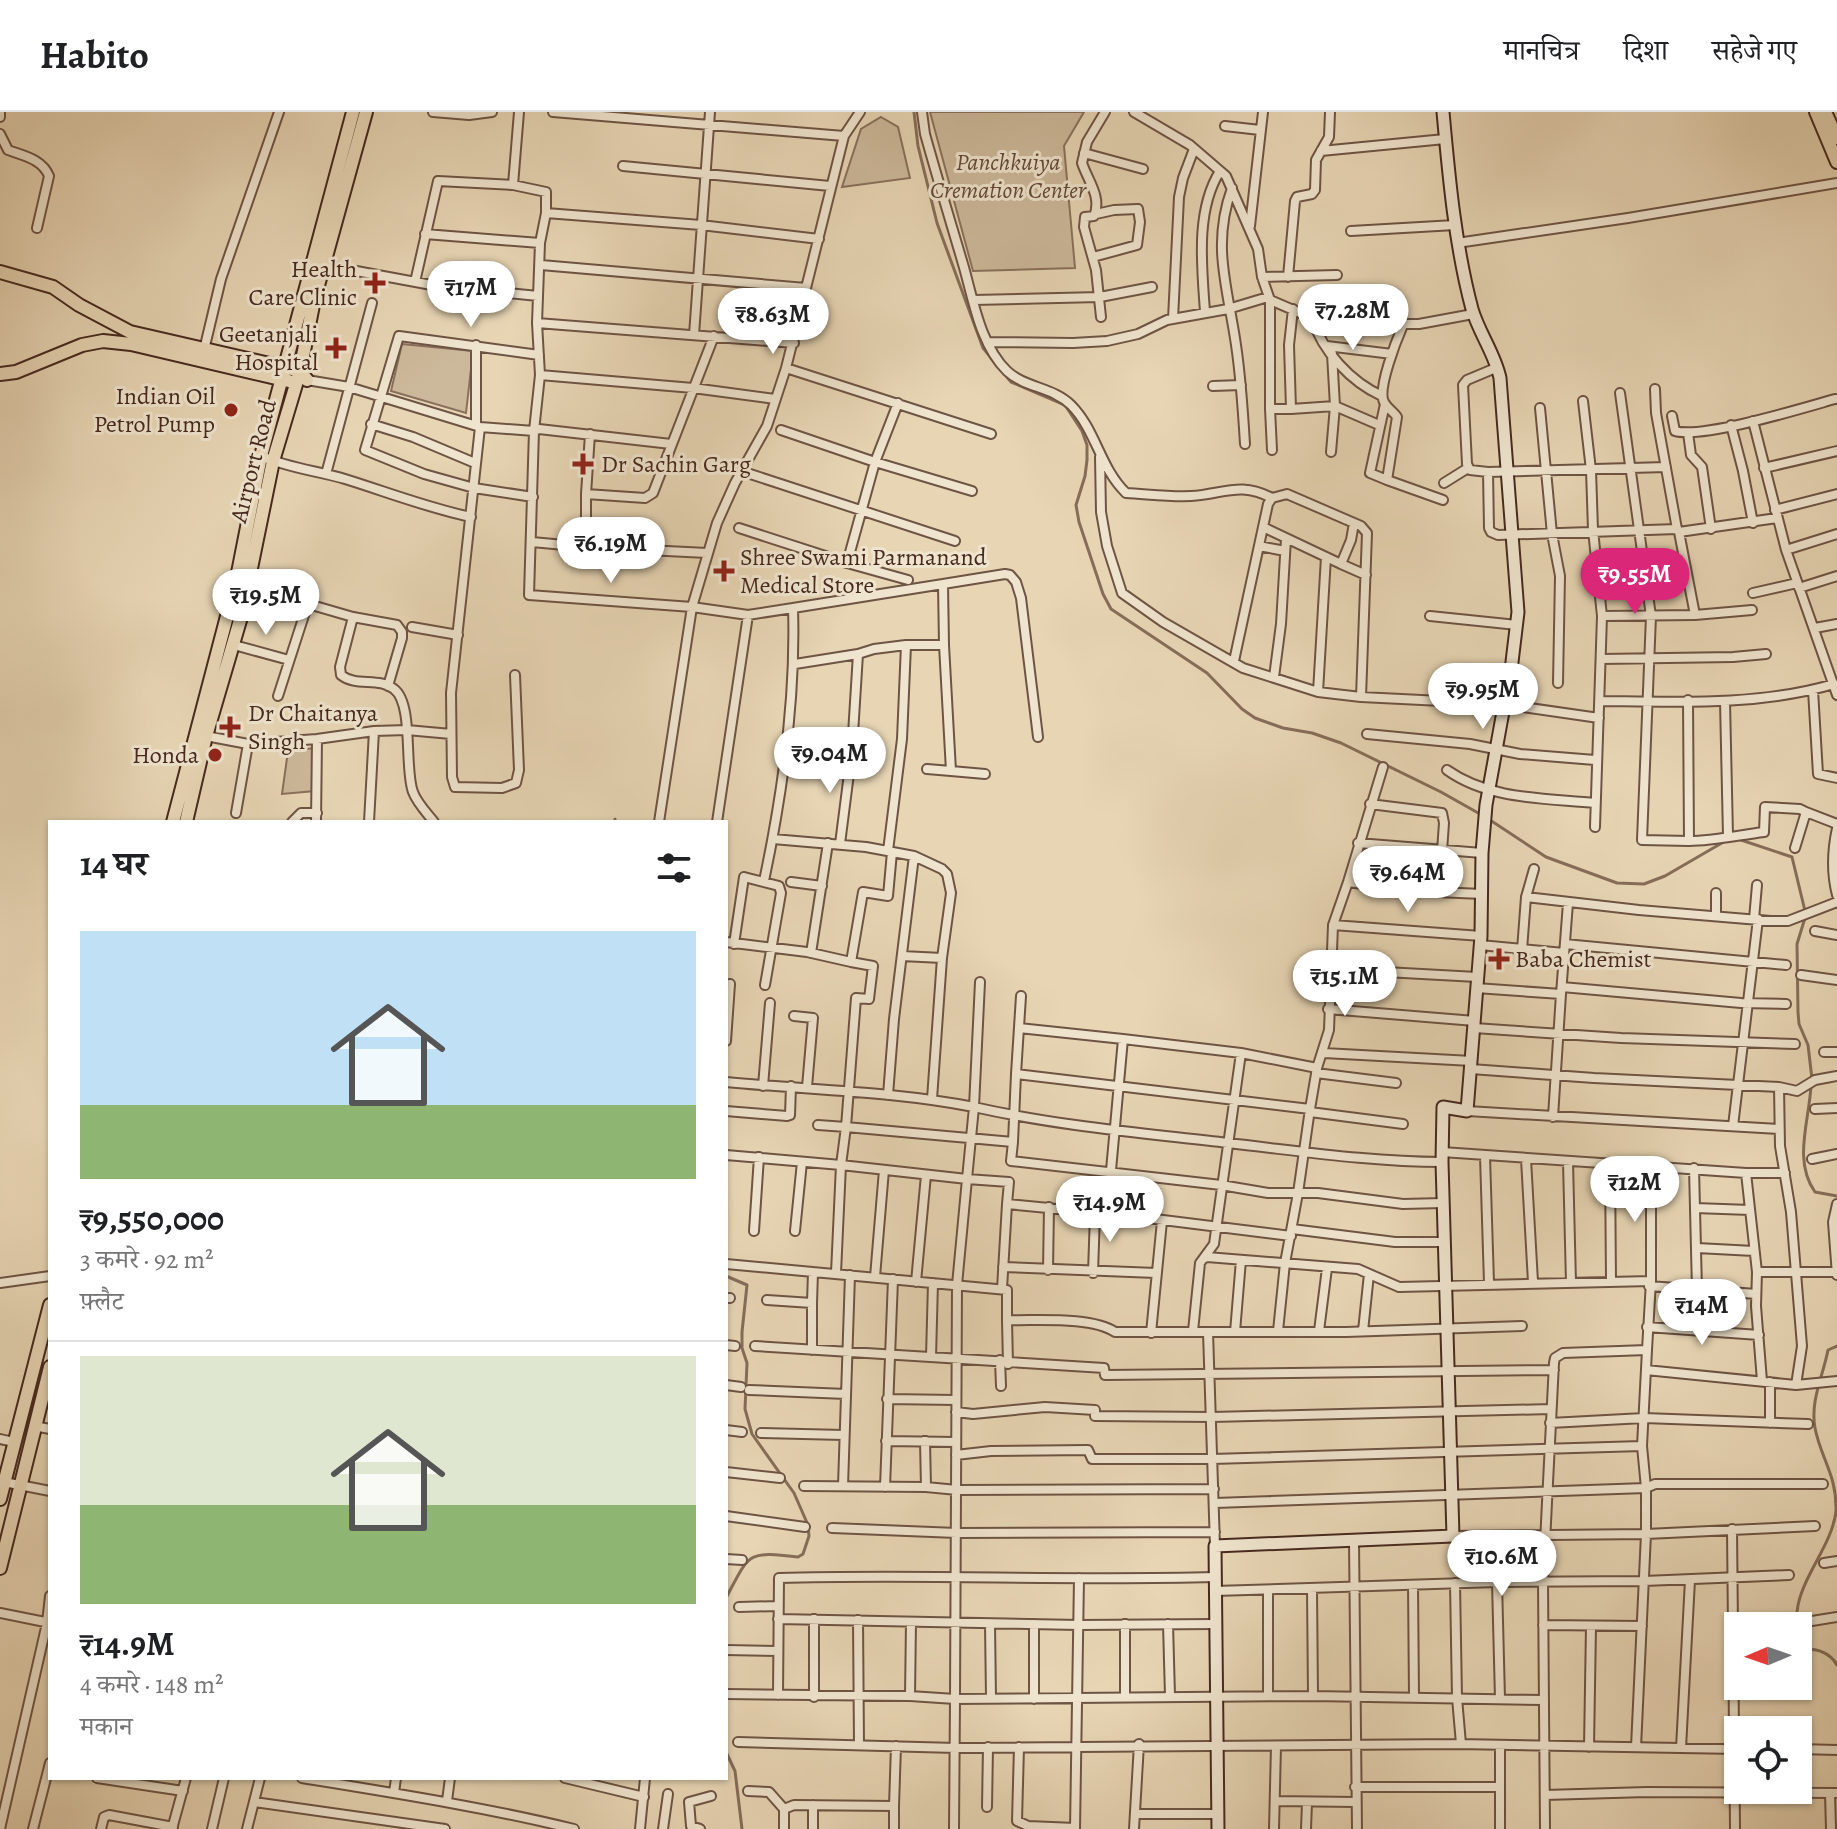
<!DOCTYPE html>
<html lang="hi">
<head>
<meta charset="utf-8">
<style>
	body { margin:0; font-family:Alegreya,"Noto Serif Devanagari",serif; background:#f2f2f2; color:#202124; height:100vh; display:flex; flex-direction:column; font-size:30px; white-space:nowrap }
	* { box-sizing:border-box; margin:0 }
	p { font-size:26px; color:#757577 }
	.icon { flex:none; width:44px; height:44px; fill:none; stroke:currentColor; stroke-width:2; stroke-linecap:round; stroke-linejoin:round }
	.map { position:relative; flex:1; overflow:hidden }
	.panel { position:absolute; left:48px; top:708px; width:680px; height:960px; display:flex; flex-direction:column; background:#fff; border-radius:0px; box-shadow:0 2px 6px #0004 }
	.panel>* { flex:none }
	.needle { width:52px; rotate:268deg }
	.buttons { position:absolute; left:1724px; top:1500px; display:grid; gap:16px }
	.buttons a { display:grid; place-items:center; width:88px; height:88px; border-radius:0px; background:#fff; box-shadow:0 2px 6px #0004; font-size:40px }
	.price { position:absolute; translate:-50% -68px; padding:0 18px; border-radius:28px; background:#fff; color:#222; font-size:26px; line-height:52px; filter:drop-shadow(0 2px 4px #0008) }
	.price::after { content:''; position:absolute; left:50%; top:48px; width:24px; height:18px; margin-left:-12px; background:inherit; clip-path:polygon(0 0,100% 0,50% 100%) }
	.price.current { background:#db2777; color:#fff }
	ul { padding:0; list-style:none }
	li { display:grid; align-content:center; gap:16px; height:424px; padding:0 32px }
	li+li { border-top:2px solid #e0e0e0 }
	li span { display:grid; place-items:center; height:248px; border-radius:0px; color:#555 }
	li>.icon { margin-inline-start:auto }
	span .icon { width:144px; height:144px; fill:#fffc; stroke-width:1 }
	li b { font-size:34px }
	h2 { display:flex; justify-content:space-between; align-items:center; height:96px; padding:0 32px; font-size:34px }
	header { display:flex; align-items:center; gap:48px; box-sizing:border-box; height:112px; padding:0 40px; background:#fff; border-bottom:2px solid #e0e0e0 }
	header strong { font-size:38px }
	nav { display:flex; gap:44px; margin-inline-start:auto; font-size:28px }
	.map>svg:first-child { display:block }
	.green { fill:#ccb89a; stroke:#89705c; stroke-width:2 }
	.lines { fill:none; stroke-linecap:round; stroke-linejoin:round }
	.stream { stroke:#866d59; stroke-width:3 }
	.street-casing { stroke:#6e5444; stroke-width:12 }
	.secondary-casing { stroke:#46291e; stroke-width:15 }
	.primary-casing { stroke:#46291e; stroke-width:16 }
	.street { stroke:#efe4ce; stroke-width:8 }
	.secondary { stroke:#efe4ce; stroke-width:11 }
	.primary { stroke:#e7d5b4; stroke-width:12 }
	.poi-dot { fill:#8f2418; stroke:#efe4ce; stroke-width:3 }
	.labels { text-anchor:middle; stroke-width:6; stroke-linejoin:round; paint-order:stroke }
	.park-label { font-size:24px; font-style:italic; fill:#614637; stroke:#efe4ce }
	.poi-label { font-size:24px; fill:#46291e; stroke:#efe4ce; text-anchor:end }
	.street-label { font-size:24px; fill:#46291e; stroke:#efe4ce }
</style>
</head>
<body>
<header>
<strong>Habito</strong>
<nav><a>मानचित्र</a><a>दिशा</a><a>सहेजे गए</a></nav>
</header>
<div class="map">
<svg width="1837" height="1717" viewBox="0 0 1837 1717">
	<rect width="100%" height="100%" fill="#e7d5b4"/>
	<filter id="stains"><feTurbulence type="fractalNoise" baseFrequency=".0025" numOctaves="4"/><feColorMatrix values="0 0 0 0 .2 0 0 0 0 .09 0 0 0 0 .02 0 0 0 .5 -.17"/></filter>
	<radialGradient id="worn" r=".72"><stop offset=".6" stop-color="#630" stop-opacity="0"/><stop offset="1" stop-color="#630" stop-opacity=".3"/></radialGradient>
	<path class="green" d="M930 0H1084L1064 34 1075 156 973 159Z
		M881 5 898 15 910 66 842 75 861 17Z
		M402 232 473 239 466 301 391 279Z
		M314 636 315 679 282 682 288 639Z"/>
	<g class="lines">
		<path class="stream" d="M914 0 918 34 937 111 983 236 1011 270 1065 293 1082 319 1087 333V348L1085 364 1076 393 1079 410 1103 482 1111 497 1207 561 1242 597 1255 606 1283 616 1312 621 1341 631 1441 680 1480 702
			M1487 706 1546 745 1617 771 1644 772 1665 764 1727 728
			M615 710V707
			M1738 727 1792 745 1805 799
			M1805 806 1797 832 1798 900 1799 912 1808 933 1812 967
			M1811 974C1809 1010 1793 1049 1815 1080L1837 1084
			M726 1164 747 1173 742 1220V1236L747 1251 745 1297 752 1322 794 1381 808 1413 809 1424 803 1442 798 1445C746 1439 750 1441 726 1486
			M1837 1234 1828 1238C1823 1264 1810 1289 1815 1316 1821 1347 1837 1363 1836 1399 1831 1446 1774 1488 1807 1537 1819 1537 1831 1542 1837 1553
			M726 1640 735 1659 742 1717"/>
		<defs>
			<path id="street" d="M433 0 469 3 492 0
				M553 0 844 24
				M922 0 925 22C937 65 950 108 963 152 973 186 980 233 1007 259 1025 276 1053 275 1071 293 1096 318 1100 356 1126 381 1147 382 1169 385 1191 384 1224 382 1240 369 1272 386
				M1134 0 1190 33 1226 64 1258 137 1262 165 1270 188 1312 206 1387 212H1419L1473 202
				M0 5V0
				M1225 14 1260 18
				M0 22 8 38C24 44 42 47 49 64L37 116
				M1321 39 1445 27
				M1084 41 1143 57
				M623 54 830 74
				M513 73 519 0
				M1232 76C1211 134 1228 176 1236 233 1241 266 1243 299 1245 332
				M546 101 701 113 819 127
				M1250 114 1263 0
				M1351 119 1455 113
				M425 122 540 131
				M1457 131 1628 106 1837 71
				M1093 145 1137 133 1140 110 1138 97 1114 98 1096 102
				M324 153 437 174 538 184
				M541 153 806 176
				M1262 165 1337 163
				M1288 165 1295 89 1297 85 1312 82 1315 78 1316 48 1329 25 1330 0
				M415 170 438 69 513 73 546 80V101L540 131 537 211 540 263 534 319 529 483 692 495 717 411 735 371 767 314 786 256 844 24 860 0
				M974 188 1100 185 1152 175
				M1270 188V297H1291L1289 233 1293 197
				M1205 200C1202 155 1195 99 1220 59
				M1101 205 1096 158 1084 115 1085 105 1094 104C1102 85 1088 69 1082 51L1087 30 1105 0
				M1312 206C1322 239 1351 270 1382 284
				M1173 207 1179 85 1183 66 1194 37
				M537 211 794 231
				M1403 213C1397 227 1377 277 1384 290 1387 296 1394 300 1397 305L1387 368 1443 388
				M694 223 710 0
				M988 230 1073 231 1107 229 1138 222 1167 208 1228 197 1268 185
				M476 233V313
				M1327 234 1392 242
				M204 238 221 167 279 0
				M1332 242 1335 294 1379 313
				M1498 255 1467 268 1463 273 1467 352 1470 358 1488 360 1666 355
				M786 256 991 322
				M540 263 693 276 775 287
				M307 268 349 275 480 315 534 319 539 317 671 332
				M1213 274 1241 273
				M1655 277 1656 301 1677 417
				M1620 281 1651 504 1642 728 1689 729 1688 588
				M1583 289 1591 358 1593 418 1602 504 1595 715
				M1385 292 1370 361 1387 368
				M1540 296 1552 422 1560 464 1558 571
				M1270 297 1272 338
				M1291 297 1335 294 1331 340
				M1672 304 1675 319C1702 327 1803 296 1835 287
				M1753 309 1786 438 1837 583
				M371 312 413 325 475 351
				M1731 313 1743 359 1753 411
				M480 315 451 581 452 665 455 675 502 676 516 671 519 658 515 563
				M781 318 875 350 972 379
				M1688 321 1691 343 1702 355 1711 417
				M261 344C288 356 318 359 345 367 387 380 428 396 471 405
				M1100 345 1101 400 1107 434 1122 481 1163 510 1243 556 1318 580 1361 585 1502 592 1599 606
				M1764 356 1837 339
				M741 359 955 429
				M1488 360 1489 416 1491 420 1498 423 1677 417 1679 420 1777 406
				M326 362 372 191
				M1444 371 1468 356
				M586 382 645 386 653 381 714 224
				M533 385 474 376 424 362 365 338 399 224 539 243
				M1775 398 1837 382
				M1263 415 1341 452 1351 428 1354 411
				M739 416 847 451 908 468
				M1679 420 1695 503
				M532 430 586 435 707 441
				M1259 434 1285 439
				M586 435V382L590 322
				M1786 438 1837 422
				M847 451 875 350 898 291
				M1341 452 1366 463
				M943 472 1005 462 1010 463 1016 470 1021 486 1038 625
				M246 474 353 505 397 513 402 520V526L388 574
				M1799 476 1837 464
				M1753 481 1797 471
				M793 496 943 472 944 533
				M1430 504 1517 513
				M1602 504 1695 503 1752 498
				M353 505 340 555 341 563C356 575 379 565 394 577 414 592 404 657 413 680 417 691 427 701 434 710
				M412 515 458 523
				M1815 516 1837 512
				M234 533 289 548
				M906 533H944L951 659 927 657
				M858 542 874 537 906 533 902 627 888 739
				M1602 547 1733 545 1766 542
				M1234 549 1268 392 1272 386 1287 382 1361 414 1367 421 1361 585
				M795 552 858 542 852 638 830 636
				M1274 565 1281 512 1286 427
				M1813 578 1818 662 1837 666
				M1318 580 1326 445
				M278 584 308 491
				M1601 589C1679 590 1759 594 1834 572
				M1725 589 1728 724
				M1367 622 1470 632 1520 642 1595 648
				M206 624 248 632 317 627 374 619 407 618 451 622
				M1447 658C1489 688 1545 686 1595 691
				M951 659 985 662
				M1370 692 1442 701 1444 711 1442 739
				M1806 700 1837 712
				M236 701 248 632
				M292 710 301 701H317
				M316 710 317 627
				M369 710 374 619
				M659 710 692 495 748 503 793 496C796 588 783 679 764 769
				M717 710 748 503
				M1837 716C1832 739 1831 760 1837 783
				M773 727 866 735 914 744 942 757 947 762 951 781 942 846 932 987
				M1689 729C1714 729 1739 723 1764 720L1765 695 1800 697 1806 700 1795 736
				M1358 731 1482 741
				M840 732 852 638
				M892 740 888 784 863 780 851 850 873 854 869 887 856 886 846 1015 1013 1030 1011 1049 1221 1073 1268 1081H1318L1403 1092 1443 1091
				M791 770 822 774
				M1348 770 1414 779 1482 782
				M1716 781V804
				M1526 785 1639 798 1771 809H1788L1837 790
				M1754 807 1757 773
				M1333 813 1481 824
				M1815 819 1837 823
				M726 830 807 840 851 850
				M734 832 744 765 779 774 781 781 765 873
				M1565 832 1786 853
				M1480 833 1564 841
				M1522 838 1526 785 1534 757
				M811 841 828 731
				M902 844 942 846
				M1330 857 1477 865
				M1801 863 1837 868
				M1562 875 1741 891 1786 892
				M1476 876 1561 882 1568 791
				M1328 897 1475 909
				M794 904 813 906 807 975
				M1019 916 1123 927 1107 1102
				M1474 916 1621 926 1795 932
				M1123 927 1241 941 1214 1132 1200 1151 1193 1219
				M726 929 730 872
				M1824 940H1837
				M1241 941 1317 956
				M1324 941 1472 949
				M1471 957 1594 966 1779 975 1797 979 1815 968 1837 964
				M1316 961 1396 971
				M1016 962 1021 884
				M726 970C809 978 892 979 974 995L980 870
				M763 974 770 891
				M1779 975 1780 1034 1791 1100 1802 1234 1796 1273
				M888 983 894 907 914 744
				M1815 997 1837 996
				M726 999 787 1004 790 1003 791 974
				M1467 999 1779 1017
				M1310 1000 1403 1012
				M1553 1005 1561 882
				M1733 1014 1758 807
				M1013 1030 1016 962 1310 997
				M1442 1040 1746 1061 1757 1160 1756 1194 1762 1269
				M726 1043 841 1053 846 1015 818 1013
				M1485 1044 1489 1171
				M1526 1047 1533 1170
				M1812 1047 1837 1042
				M1568 1050 1571 1171
				M1610 1053 1611 1168
				M1694 1056 1697 1178
				M1746 1061H1785
				M1695 1096 1750 1098
				M1292 1117 1395 1130H1444
				M754 1119 759 1045
				M795 1119 802 1050
				M1291 1124 1131 1104 1007 1092 1009 1070 967 1067 974 995C1058 1014 1143 1021 1228 1031 1300 1039 1370 1050 1442 1050
				M1697 1136 1754 1139
				M1203 1147 1207 1145 1358 1157 1399 1175 1651 1169 1647 1238 1563 1241 1555 1246 1554 1251 1543 1470 1545 1717
				M726 1152 1007 1178V1208C1036 1209 1091 1204 1115 1220H1208L1215 1434
				M1003 1155 1156 1161
				M1048 1158 1049 1095
				M1757 1160H1836
				M836 1161 841 1053 967 1067 957 1173 955 1587 1313 1584 1543 1588
				M1093 1161 1095 1102
				M1837 1163 1833 1110 1837 1092
				M875 1165 884 1058
				M1651 1169V1055
				M916 1170 926 1063
				M0 1171 50 1164
				M1649 1174 1756 1182
				M1002 1177 1007 1092
				M726 1186H730
				M767 1188 812 1191 813 1160
				M1007 1208 1008 1252
				M1647 1215 1759 1223
				M1278 1219 1285 1151 1298 1081 1310 997 1317 956 1329 918 1333 813 1348 770 1383 655
				M1319 1219 1327 1156
				M1363 1219 1369 1162
				M1208 1220H1235L1241 1148
				M1235 1220H1346L1522 1214
				M1151 1221 1162 1109
				M726 1233 735 1234
				M755 1234 1104 1256 1105 1263 1554 1258
				M812 1238V1191
				M931 1245 933 1171
				M1000 1248 1001 1274
				M1646 1258 1796 1273 1837 1269
				M1770 1270V1311
				M726 1273 741 1275
				M749 1278 846 1282
				M887 1287 956 1288
				M956 1300 973 1302 1045 1295 1095 1298V1304L1212 1305 1551 1297
				M1550 1311 1644 1306 1808 1312
				M34 1314 50 1317
				M726 1318 742 1320
				M761 1321 844 1323
				M0 1327 14 1330
				M886 1329 956 1330
				M925 1329 926 1375
				M956 1343 991 1339 1088 1338 1092 1347H1212L1642 1334
				M726 1360 780 1366
				M4 1370 50 1379
				M804 1374 926 1375 957 1378 1214 1377
				M843 1374 850 1163
				M885 1375 893 1167
				M1215 1391 1646 1376 1655 1372H1823
				M726 1404 805 1415
				M832 1416 957 1421 1215 1420
				M1732 1417 1735 1717
				M1453 1424 1646 1422 1815 1414
				M1354 1429 1357 1717
				M726 1447 742 1448
				M1824 1451 1837 1449
				M1497 1470 1500 1587
				M1455 1471 1457 1586 1461 1632
				M1413 1473 1414 1585
				M1312 1477 1313 1584
				M1215 1479 1497 1470 1644 1469 1789 1463
				M1268 1479V1584
				M739 1495 778 1494
				M0 1501 50 1511
				M778 1507 1079 1513 1216 1512
				M858 1508 859 1633
				M1812 1509 1837 1505
				M990 1512 991 1586
				M1168 1512 1170 1584
				M1543 1513 1642 1514
				M726 1538 778 1539
				M726 1582 910 1584 955 1587 954 1717
				M778 1583 779 1466C924 1462 1069 1469 1215 1465
				M910 1584 911 1510
				M814 1585V1507
				M1125 1585V1512
				M1034 1587V1512
				M738 1630 956 1636 1458 1632 1738 1637
				M1019 1635 1017 1709 1028 1714 1075 1716
				M1589 1635 1591 1514
				M1636 1635 1646 1422V1376L1642 1334 1647 1238
				M1681 1636 1690 1468
				M1798 1637 1837 1638
				M97 1666 183 1679
				M302 1666C393 1681 484 1695 574 1717
				M565 1666 644 1685
				M1355 1675H1500
				M748 1679 769 1680 784 1697
				M394 1681 396 1666
				M1830 1681 1831 1717
				M1545 1683 1647 1680 1837 1681
				M447 1689 450 1666
				M1275 1689 1356 1690
				M254 1690 445 1717
				M813 1693V1717
				M894 1694 896 1634
				M987 1695 988 1635
				M1135 1702H1219
				M0 1717 47 1511 50 1484
				M33 1717 50 1651
				M101 1717 104 1705 109 1703 173 1715
				M172 1717 186 1666
				M212 1717 224 1666
				M247 1717 260 1666
				M640 1717 645 1666
				M663 1717 668 1682
				M700 1717 691 1714 689 1690 711 1684
				M784 1717V1697L794 1693 894 1694V1717
				M1075 1717 1079 1466
				M1134 1717 1139 1632
				M1274 1717 1276 1634
				M1306 1717 1307 1691
				M1500 1717V1634"/>
			<path id="secondary" d="M1218 1717 1215 1434 1453 1424 1442 1050 1443 995 1467 999 1481 824 1482 741 1486 693 1512 550 1518 500 1500 266C1495 242 1479 221 1472 197 1455 133 1449 66 1443 0"/>
			<path id="primary" d="M1816 0 1837 50
				M1825 0 1837 26
				M0 160 53 175 79 193 130 220 300 259 307 268
				M0 262 16 260 82 233 103 229 131 232 289 269
				M173 710 237 466 261 344 353 0
				M186 710 206 624 241 505 273 349 300 259 314 188 366 0
				M0 1387 50 1193
				M0 1456 50 1255"/>
		</defs>
		<use href="#street" class="street-casing"/>
		<use href="#secondary" class="secondary-casing"/>
		<use href="#primary" class="primary-casing"/>
		<use href="#street" class="street"/>
		<use href="#secondary" class="secondary"/>
		<use href="#primary" class="primary"/>
	</g>
	<g class="poi-dot">
		<path d="M371 159h8v8h8v8h-8v8h-8v-8h-8v-8h8z"/>
		<path d="M332 224h8v8h8v8h-8v8h-8v-8h-8v-8h8z"/>
		<circle cx="231" cy="298" r="8"/>
		<path d="M579 340h8v8h8v8h-8v8h-8v-8h-8v-8h8z"/>
		<path d="M720 447h8v8h8v8h-8v8h-8v-8h-8v-8h8z"/>
		<path d="M226 603h8v8h8v8h-8v8h-8v-8h-8v-8h8z"/>
		<circle cx="215" cy="643" r="8"/>
		<path d="M1495 835h8v8h8v8h-8v8h-8v-8h-8v-8h8z"/>
	</g>
	<g class="labels">
		<g class="park-label">
			<text x="1008" y="58">Panchkuiya<tspan x="1008" dy="28">Cremation Center</tspan></text>
		</g>
		<g class="poi-label">
			<text x="357" y="165">Health<tspan x="357" dy="28">Care Clinic</tspan></text>
			<text x="318" y="230">Geetanjali<tspan x="318" dy="28">Hospital</tspan></text>
			<text x="215" y="292">Indian Oil<tspan x="215" dy="28">Petrol Pump</tspan></text>
			<text x="601" y="360" text-anchor="start">Dr Sachin Garg</text>
			<text x="740" y="453" text-anchor="start">Shree Swami Parmanand<tspan x="740" dy="28">Medical Store</tspan></text>
			<text x="248" y="609" text-anchor="start">Dr Chaitanya<tspan x="248" dy="28">Singh</tspan></text>
			<text x="199" y="651">Honda</text>
			<text x="1515" y="855" text-anchor="start">Baba Chemist</text>
		</g>
		<g class="street-label">
			<text transform="translate(253 349) rotate(-76)" y="8">Airport Road</text>
		</g>
	</g>
	<rect width="100%" height="100%" filter="url(#stains)"/>
	<rect width="100%" height="100%" fill="url(#worn)"/>
</svg>
<div class="buttons">
<a><svg class="needle" viewBox="-14 -14 28 28"><path d="M0-13l5 13h-10z" fill="#e53935"/><path d="M0 13l5-13h-10z" fill="#757577"/></svg></a>
<a><svg class="icon" aria-label="locate" viewBox="0 0 24 24"><circle cx="12" cy="12" r="6"/><path d="M12 2v4M12 18v4M2 12h4M18 12h4"/></svg></a>
</div>
<b class="price" style="left:471px;top:217px">₹17M</b>
<b class="price" style="left:1353px;top:240px">₹7.28M</b>
<b class="price" style="left:773px;top:244px">₹8.63M</b>
<b class="price" style="left:611px;top:473px">₹6.19M</b>
<b class="price current" style="left:1635px;top:504px">₹9.55M</b>
<b class="price" style="left:266px;top:525px">₹19.5M</b>
<b class="price" style="left:1483px;top:619px">₹9.95M</b>
<b class="price" style="left:830px;top:683px">₹9.04M</b>
<b class="price" style="left:1408px;top:802px">₹9.64M</b>
<b class="price" style="left:1345px;top:906px">₹15.1M</b>
<b class="price" style="left:1635px;top:1112px">₹12M</b>
<b class="price" style="left:1110px;top:1132px">₹14.9M</b>
<b class="price" style="left:1702px;top:1235px">₹14M</b>
<b class="price" style="left:1502px;top:1486px">₹10.6M</b>
<section class="panel">
<h2>14 घर<svg class="icon" aria-label="filters" viewBox="0 0 24 24"><path d="M4 7h16M4 17h16"/><circle cx="9" cy="7" r="2"/><circle cx="15" cy="17" r="2"/></svg></h2>
<ul>
<li><span style="background:linear-gradient(#bfe0f5 70%,#8fb573 0)"><svg class="icon" aria-label="home" viewBox="0 0 24 24"><path d="M3 11l9-7 9 7M6 9v11h12V9"/></svg></span><div><b>₹9,550,000</b><p>3 कमरे · 92 m²</p><p>फ़्लैट</p></div></li>
<li><span style="background:linear-gradient(#dfe7d0 60%,#8fb573 0)"><svg class="icon" aria-label="home" viewBox="0 0 24 24"><path d="M3 11l9-7 9 7M6 9v11h12V9"/></svg></span><div><b>₹14.9M</b><p>4 कमरे · 148 m²</p><p>मकान</p></div></li>
</ul>
</section>
</div>
</body>
</html>
